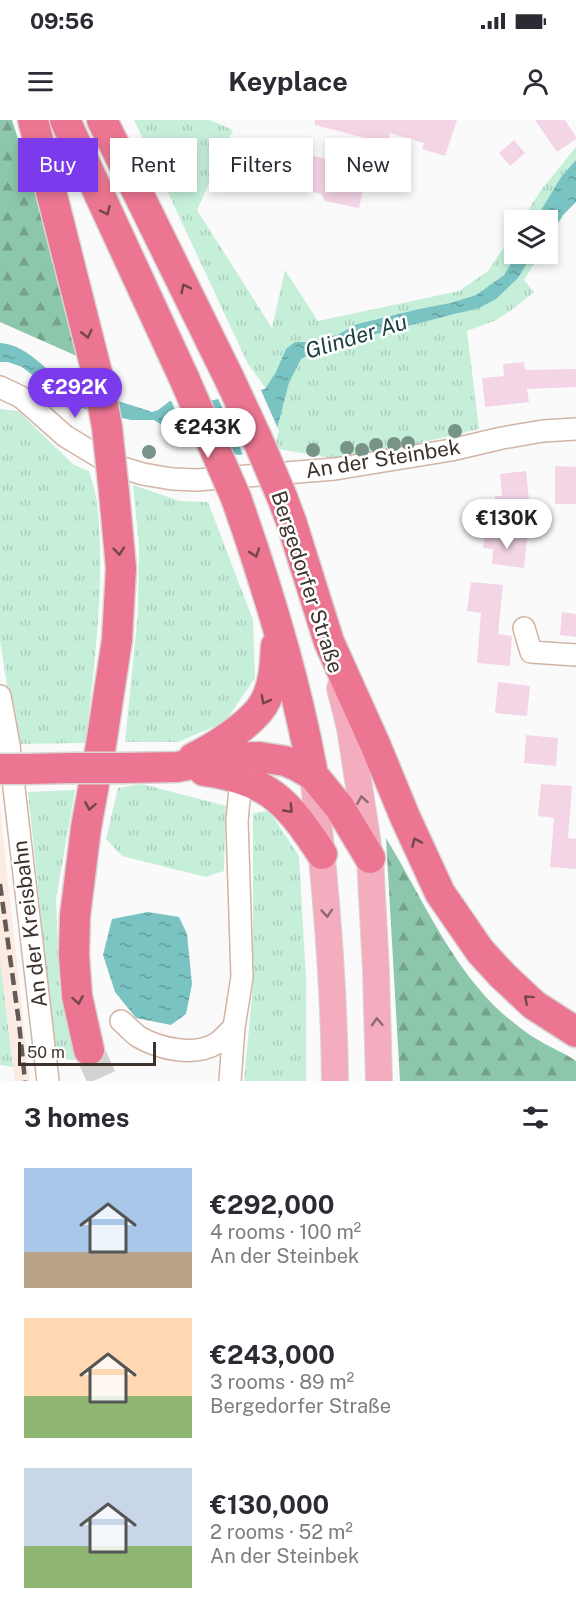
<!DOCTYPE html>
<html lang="en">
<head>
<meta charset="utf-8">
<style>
	body { margin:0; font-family:"Public Sans",sans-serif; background:#f2f2f3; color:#2b2b33; height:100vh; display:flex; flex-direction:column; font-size:22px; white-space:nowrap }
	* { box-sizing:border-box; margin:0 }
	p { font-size:20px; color:#7c7c81 }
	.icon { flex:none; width:33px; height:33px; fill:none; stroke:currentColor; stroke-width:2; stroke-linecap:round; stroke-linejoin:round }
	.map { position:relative; height:961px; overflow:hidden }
	.side { display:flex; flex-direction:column; background:#fff; flex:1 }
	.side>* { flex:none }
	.top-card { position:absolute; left:18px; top:18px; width:540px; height:54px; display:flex; gap:12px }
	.fabs { position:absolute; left:504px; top:90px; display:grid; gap:12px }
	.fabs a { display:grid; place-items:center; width:54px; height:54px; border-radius:0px; background:#fff; box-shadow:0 3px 9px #0003; font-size:30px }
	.scale { position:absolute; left:18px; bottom:15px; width:138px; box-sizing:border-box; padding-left:6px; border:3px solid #3e322c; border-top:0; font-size:16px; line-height:21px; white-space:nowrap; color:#3e322c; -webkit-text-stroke:4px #fff; paint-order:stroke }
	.price { position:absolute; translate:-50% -51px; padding:0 14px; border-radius:21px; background:#fff; color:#222; font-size:20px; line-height:39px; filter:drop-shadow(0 2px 3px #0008) }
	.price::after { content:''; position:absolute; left:50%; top:36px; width:18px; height:14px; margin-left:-9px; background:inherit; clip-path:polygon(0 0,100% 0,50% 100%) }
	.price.selected { background:#7c3aed; color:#fff }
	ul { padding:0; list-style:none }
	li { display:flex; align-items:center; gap:18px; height:150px; padding:0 24px }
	li span { display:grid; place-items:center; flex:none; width:168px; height:120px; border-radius:0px; color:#555 }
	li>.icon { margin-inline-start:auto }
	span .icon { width:72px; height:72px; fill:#fffc; stroke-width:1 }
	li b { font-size:26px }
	h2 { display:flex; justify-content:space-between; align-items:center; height:72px; padding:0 24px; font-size:26px }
	.tag { padding:0 21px; border-radius:0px; background:#fff; box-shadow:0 3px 9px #0003; font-size:21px; line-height:54px }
	.tag.selected { background:#7c3aed; color:#fff }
	.status { display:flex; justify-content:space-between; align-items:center; height:42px; padding:0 30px; background:#fff; direction:ltr }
	.status svg { height:16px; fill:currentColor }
	header { display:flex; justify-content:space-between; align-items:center; height:78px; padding:0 24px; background:#fff; font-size:27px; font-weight:700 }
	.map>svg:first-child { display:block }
	.built { fill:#fbebe2 }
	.grass { fill:url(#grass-tufts) }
	.forest { fill:url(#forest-firs) }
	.water { fill:url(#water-ripples) }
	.pier { fill:#fafafa }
	.building { fill:#f4d5e6 }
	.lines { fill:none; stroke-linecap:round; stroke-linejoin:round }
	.highway-tunnel { stroke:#d4d2d1; stroke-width:30; stroke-dasharray:30 15; stroke-linecap:butt }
	.minor-casing { stroke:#d2b4a3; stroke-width:24 }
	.major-casing { stroke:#d8d6d5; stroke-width:28 }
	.highway-casing { stroke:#d8d6d5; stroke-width:33 }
	.minor { stroke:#fff; stroke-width:21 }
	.major { stroke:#f4adbe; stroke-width:26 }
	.highway { stroke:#ec7692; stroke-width:30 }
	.rail { stroke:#635a55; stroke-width:4.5; stroke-dasharray:12 6; stroke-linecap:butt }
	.highway-bridge-casing { stroke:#d8d6d5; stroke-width:33; stroke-linecap:butt }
	.highway-bridge { stroke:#ec7692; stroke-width:30 }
	.tree { fill:#789388 }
	.oneway { stroke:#72464b }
	.oneway2 { stroke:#90696e }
	.labels { text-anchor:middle; stroke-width:5; stroke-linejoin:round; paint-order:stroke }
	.street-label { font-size:21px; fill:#3e322c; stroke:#fff }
	.water-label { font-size:22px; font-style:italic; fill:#1c4040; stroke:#fff }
</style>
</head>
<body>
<div class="status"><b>09:56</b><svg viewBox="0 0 49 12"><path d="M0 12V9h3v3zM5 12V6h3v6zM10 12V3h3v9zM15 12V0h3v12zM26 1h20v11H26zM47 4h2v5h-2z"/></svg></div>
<header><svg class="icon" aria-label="menu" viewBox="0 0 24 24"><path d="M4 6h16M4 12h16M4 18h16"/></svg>Keyplace<svg class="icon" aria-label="person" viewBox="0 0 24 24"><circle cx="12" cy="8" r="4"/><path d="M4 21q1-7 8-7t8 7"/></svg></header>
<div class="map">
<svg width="576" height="961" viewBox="0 0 576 961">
	<defs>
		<pattern id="grass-tufts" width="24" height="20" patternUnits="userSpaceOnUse" patternTransform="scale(1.5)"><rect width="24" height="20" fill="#c6efda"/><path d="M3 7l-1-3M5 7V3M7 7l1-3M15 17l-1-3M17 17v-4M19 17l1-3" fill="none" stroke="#abcdbb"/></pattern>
		<pattern id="forest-firs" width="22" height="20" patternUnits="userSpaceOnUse" patternTransform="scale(1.5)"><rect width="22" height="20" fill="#8dc7ab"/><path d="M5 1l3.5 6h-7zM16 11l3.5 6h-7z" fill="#75a28b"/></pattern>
		<pattern id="water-ripples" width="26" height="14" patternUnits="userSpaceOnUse" patternTransform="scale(1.5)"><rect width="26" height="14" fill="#79c3c2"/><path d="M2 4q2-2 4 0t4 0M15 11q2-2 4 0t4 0" fill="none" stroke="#659f9e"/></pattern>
	</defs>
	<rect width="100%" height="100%" fill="#fafafa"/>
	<path class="built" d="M0 689 30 961H15L0 840Z"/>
	<path class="grass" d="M134 0H210L233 10 197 90 272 208 285 150 318 201 459 171 488 151 514 112V134H517L504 155 476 175 450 183 419 189 357 204 337 215 305 222H295L266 269 248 244Z
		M576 27V40L561 57 535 100H522L541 70Z
		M533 134H540L524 160 534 172 509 192 494 201 467 211 479 309 403 327 332 338 272 328 289 263 301 239 313 233 340 229 368 216 421 202 459 194 518 158Z
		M0 289 18 291 74 345 89 351C92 362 96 372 97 383 106 462 94 543 86 623L16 624 0 520Z
		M133 365 180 381 208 382 253 500 255 558 225 602 178 622H125L138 493 139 425Z
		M142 664 226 686 224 751 206 757 122 736 106 719 118 668Z
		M75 670 56 779 60 875 76 940 56 939 28 672Z
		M269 691 299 736 306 858V961H244L253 865V693Z
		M0 840 13 947 0 945Z"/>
	<path class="forest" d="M0 0H12L42 93 79 237 0 202Z
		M386 718C422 777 451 847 503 894 514 903 527 914 540 921 551 928 565 933 576 941V961H400Z"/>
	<path class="water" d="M576 40V82L563 95 555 108 548 106V100H535L561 57Z
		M517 134H533L518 158 496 179 479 188 368 216 340 229 313 233 301 239 289 263 272 328 239 335 195 326 154 300H131L82 288 56 273 22 247 8 242H0V223C25 224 43 248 63 261 77 271 95 274 111 279 125 283 138 287 152 292L158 290 170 281H209L265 269 276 252 286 229 295 222H305L337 215 357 204 419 189 450 183 476 175 504 155Z
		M148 792 179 797 187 814 192 864 186 894 171 905 136 898 115 872 103 835 112 799Z"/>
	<path class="pier" d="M260 268 279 311 273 331 244 337 217 276Z
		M170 278H207L232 337 191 327Z"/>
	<path class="building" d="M315 0H457L445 36 422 29 424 23 390 13 388 24 315 5Z
		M535 0H565L576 17V19L557 32Z
		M514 20 525 33 510 46 499 33Z
		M308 35 368 47 359 88 325 81 321 74 308 71 310 60 304 59Z
		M524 242 525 250 576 249V267L527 269 529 282 485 287 482 258 504 256 503 244Z
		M555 346 576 347V384H555Z
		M526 351 530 389 496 392 495 376H502L500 354Z
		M485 414 527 418 524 448 492 444 493 429 483 428Z
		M471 462 503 465 498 514 512 516 510 546 477 543 481 493 467 491Z
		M562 492 576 494V517L560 515Z
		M498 562 530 566 527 596 495 593Z
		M526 615 558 618 556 646 524 643Z
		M541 664 572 666 568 718 576 719V749L550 747 554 698 538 696Z"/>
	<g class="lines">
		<path class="highway-tunnel" d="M89 930 103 961"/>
		<defs>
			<path id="minor" d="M0 267 21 277 65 316 113 345 143 354 172 359 197 360 335 349 451 330 502 318 543 311 576 309
				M524 508 531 532 576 535
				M0 576 9 625 48 961
				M121 901C127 906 133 913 139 917 160 929 195 937 217 923 223 919 229 912 234 907
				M230 961 234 907 242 857 237 701 241 658"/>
			<path id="major" d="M340 568 350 608 370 738 376 851 379 961
				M313 655C325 757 334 859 335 961"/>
			<path id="highway" d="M33 0 97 253
				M65 0 184 258
				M102 0 230 260
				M282 377 291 401 329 522 375 624 405 697 440 773 480 831 503 856 534 885 576 912
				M236 378C268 469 296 560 313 655
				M193 638C214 628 251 604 263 585 274 567 275 545 276 526
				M123 648 177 647 224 638 259 637 285 641 297 646 313 655 340 688 370 738
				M27 649 72 648
				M204 651C269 660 287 681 322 734
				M89 930 77 876 74 835 75 796 86 708 101 625 117 520 121 448 114 372"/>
		</defs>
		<use href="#minor" class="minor-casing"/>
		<use href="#major" class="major-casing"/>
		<use href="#highway" class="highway-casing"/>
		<use href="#minor" class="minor"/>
		<use href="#major" class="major"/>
		<use href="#highway" class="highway"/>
		<path class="rail" d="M0 764 19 903 25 961"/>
		<defs>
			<path id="highway-bridge" d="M97 253 107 307 114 372
				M184 258 236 378
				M230 260 256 316 282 377
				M72 648H123
				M0 649H27"/>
		</defs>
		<use href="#highway-bridge" class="highway-bridge-casing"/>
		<use href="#highway-bridge" class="highway-bridge"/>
	</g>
	<g class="tree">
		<circle cx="455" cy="311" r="7"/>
		<circle cx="408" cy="323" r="7"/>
		<circle cx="394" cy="324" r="7"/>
		<circle cx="376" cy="325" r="7"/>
		<circle cx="347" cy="328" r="7"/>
		<circle cx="313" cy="330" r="7"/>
		<circle cx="362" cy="330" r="7"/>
		<circle cx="149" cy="332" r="7"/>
	</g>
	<defs><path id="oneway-chevron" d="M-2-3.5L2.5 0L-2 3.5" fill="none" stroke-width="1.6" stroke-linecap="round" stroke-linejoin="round" transform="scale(1.5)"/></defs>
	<g class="oneway">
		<use href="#oneway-chevron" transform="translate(106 91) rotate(65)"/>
		<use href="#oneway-chevron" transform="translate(185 168) rotate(-116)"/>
		<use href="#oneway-chevron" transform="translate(87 214) rotate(77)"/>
		<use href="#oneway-chevron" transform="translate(119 431) rotate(85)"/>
		<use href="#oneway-chevron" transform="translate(255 433) rotate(71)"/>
		<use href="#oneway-chevron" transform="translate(265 580) rotate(118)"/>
		<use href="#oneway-chevron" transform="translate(90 686) rotate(100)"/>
		<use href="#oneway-chevron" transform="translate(289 689) rotate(46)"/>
		<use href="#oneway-chevron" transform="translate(416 722) rotate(-114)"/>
		<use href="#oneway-chevron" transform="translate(528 879) rotate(-138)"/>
		<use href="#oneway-chevron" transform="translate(78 880) rotate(80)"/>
	</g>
	<g class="oneway2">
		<use href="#oneway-chevron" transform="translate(362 680) rotate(-99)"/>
		<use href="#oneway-chevron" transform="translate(327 793) rotate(86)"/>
		<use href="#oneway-chevron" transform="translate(377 902) rotate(-92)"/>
	</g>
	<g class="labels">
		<g class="street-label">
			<text transform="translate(383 339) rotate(-9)" y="7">An der Steinbek</text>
			<text transform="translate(307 462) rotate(72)" y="7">Bergedorfer Straße</text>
			<text transform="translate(30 804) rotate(-97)" y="7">An der Kreisbahn</text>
		</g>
		<g class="water-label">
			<text transform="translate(356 216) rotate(-17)" y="8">Glinder Au</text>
		</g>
	</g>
</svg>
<div class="fabs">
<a><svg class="icon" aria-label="layers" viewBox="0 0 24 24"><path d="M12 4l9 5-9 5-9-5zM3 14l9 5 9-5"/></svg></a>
</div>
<div class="scale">50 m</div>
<b class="price selected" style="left:75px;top:299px">€292K</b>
<b class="price" style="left:208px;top:339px">€243K</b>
<b class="price" style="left:507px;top:430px">€130K</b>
<div class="top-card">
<a class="tag selected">Buy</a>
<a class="tag">Rent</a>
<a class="tag">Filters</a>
<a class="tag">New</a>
</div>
</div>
<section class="side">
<h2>3 homes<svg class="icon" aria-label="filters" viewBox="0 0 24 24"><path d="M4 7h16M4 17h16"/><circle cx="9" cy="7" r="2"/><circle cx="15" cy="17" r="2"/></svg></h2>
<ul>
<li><span style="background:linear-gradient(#a9c7e8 70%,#b9a48a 0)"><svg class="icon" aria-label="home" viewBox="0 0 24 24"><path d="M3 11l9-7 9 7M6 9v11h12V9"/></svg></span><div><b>€292,000</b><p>4 rooms · 100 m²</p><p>An der Steinbek</p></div></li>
<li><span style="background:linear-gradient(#ffd9b3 65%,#8fb573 0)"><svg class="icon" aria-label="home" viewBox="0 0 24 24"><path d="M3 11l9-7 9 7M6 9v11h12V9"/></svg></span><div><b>€243,000</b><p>3 rooms · 89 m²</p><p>Bergedorfer Straße</p></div></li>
<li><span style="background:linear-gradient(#c9d6e8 65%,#8fb573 0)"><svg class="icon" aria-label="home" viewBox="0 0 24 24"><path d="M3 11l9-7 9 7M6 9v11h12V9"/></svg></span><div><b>€130,000</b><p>2 rooms · 52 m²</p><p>An der Steinbek</p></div></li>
</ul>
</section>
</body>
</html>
